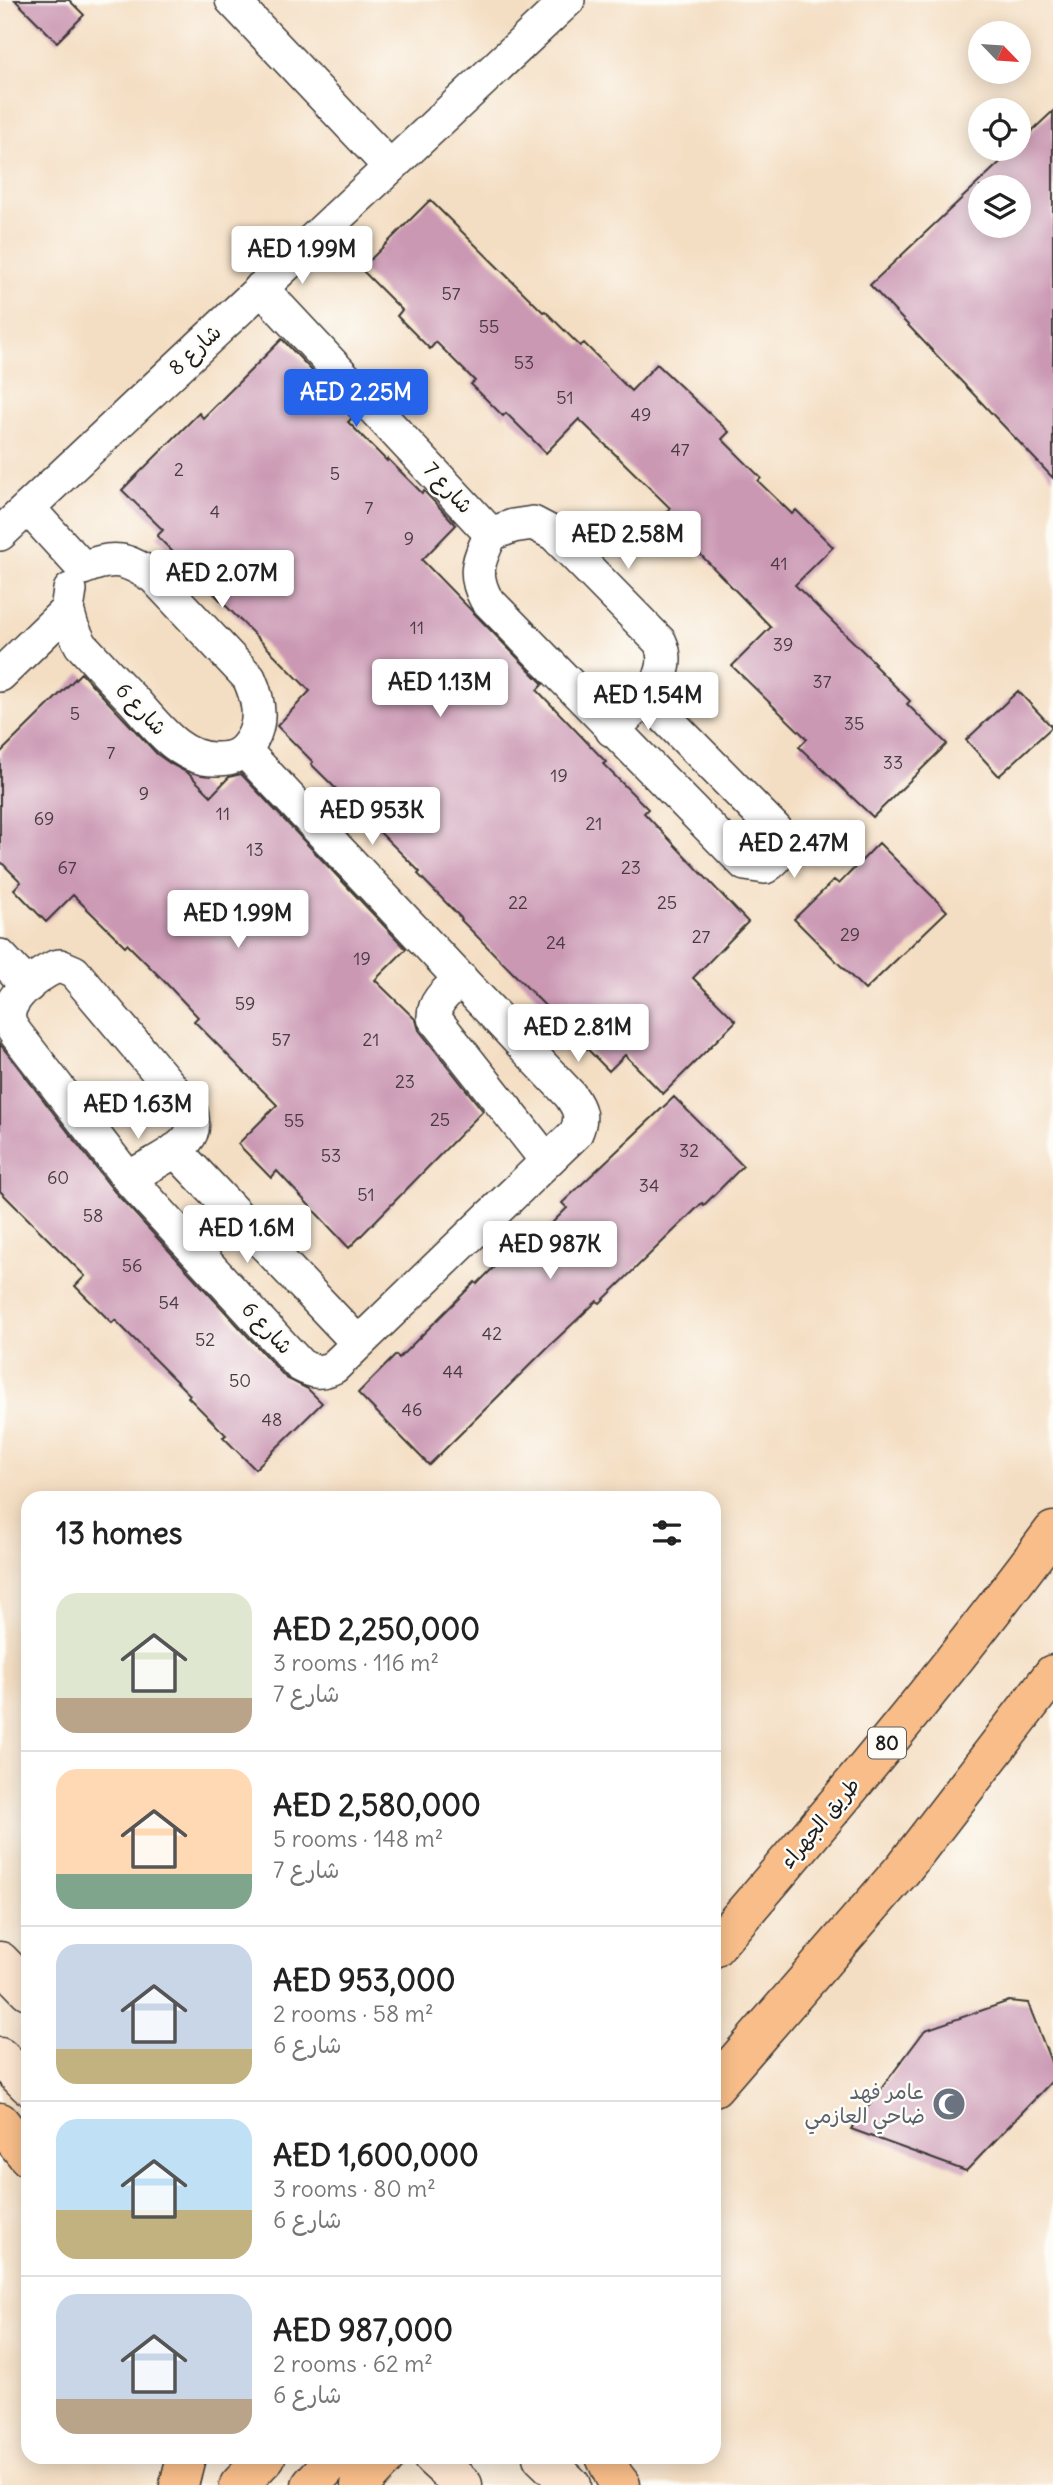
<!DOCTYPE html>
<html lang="en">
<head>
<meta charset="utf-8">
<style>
	body { margin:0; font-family:Delius,"Playpen Sans Arabic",sans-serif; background:#f6f6f6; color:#222; height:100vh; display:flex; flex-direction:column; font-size:26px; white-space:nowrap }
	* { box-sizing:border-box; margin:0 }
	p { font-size:23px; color:#767676 }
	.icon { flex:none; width:38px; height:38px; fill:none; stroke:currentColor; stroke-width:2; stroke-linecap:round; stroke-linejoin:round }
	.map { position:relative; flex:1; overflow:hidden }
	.side { position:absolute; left:21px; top:1491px; width:700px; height:973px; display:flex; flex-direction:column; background:#fff; border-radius:21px; box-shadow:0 4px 18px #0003 }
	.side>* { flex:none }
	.needle { width:46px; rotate:115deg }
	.buttons { position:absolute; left:968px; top:21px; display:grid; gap:14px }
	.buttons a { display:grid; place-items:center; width:63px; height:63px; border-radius:50%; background:#fff; box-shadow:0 4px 18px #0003; font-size:35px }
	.price { position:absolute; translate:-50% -60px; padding:0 16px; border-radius:7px; background:#fff; color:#222; font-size:23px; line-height:46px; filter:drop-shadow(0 2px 4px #0008) }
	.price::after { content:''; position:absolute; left:50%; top:42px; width:21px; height:16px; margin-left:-10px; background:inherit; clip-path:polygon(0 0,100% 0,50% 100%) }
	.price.on { background:#2563eb; color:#fff }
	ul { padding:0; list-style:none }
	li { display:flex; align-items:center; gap:21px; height:175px; padding:0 35px }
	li+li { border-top:2px solid #e0e0e0 }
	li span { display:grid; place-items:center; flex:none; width:196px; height:140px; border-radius:21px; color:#555 }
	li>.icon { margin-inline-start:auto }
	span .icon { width:84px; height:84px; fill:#fffc; stroke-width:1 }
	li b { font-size:30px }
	h2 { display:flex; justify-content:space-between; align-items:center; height:84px; padding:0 35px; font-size:30px }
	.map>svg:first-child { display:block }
	.building { fill:#cb98b4; fill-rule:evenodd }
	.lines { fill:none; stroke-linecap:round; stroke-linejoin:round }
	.minor-casing { stroke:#3c3935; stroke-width:36 }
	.secondary-casing { stroke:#3c3935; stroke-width:41 }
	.trunk-casing { stroke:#3c3935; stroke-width:41 }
	.minor { stroke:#fff; stroke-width:33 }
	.secondary { stroke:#fce5d0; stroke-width:38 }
	.trunk { stroke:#f8bd89; stroke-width:38 }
	.labels { text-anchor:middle; stroke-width:5; stroke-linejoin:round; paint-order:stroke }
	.number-label { font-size:18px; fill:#483b42 }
	.shield { fill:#fdfcf7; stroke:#605f5e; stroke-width:2 }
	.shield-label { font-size:19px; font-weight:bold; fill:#1c1c1c }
	.street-label { font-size:21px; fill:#1c1c1c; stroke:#fdfcf7 }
	.worship-label { font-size:21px; fill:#5b616d; stroke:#fdfcf7; text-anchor:end }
</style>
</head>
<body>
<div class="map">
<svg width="1053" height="2485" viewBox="0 0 1053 2485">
	<rect width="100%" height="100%" fill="#fdfcf7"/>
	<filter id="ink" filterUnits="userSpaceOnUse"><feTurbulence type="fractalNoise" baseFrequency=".0143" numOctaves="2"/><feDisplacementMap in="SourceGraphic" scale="14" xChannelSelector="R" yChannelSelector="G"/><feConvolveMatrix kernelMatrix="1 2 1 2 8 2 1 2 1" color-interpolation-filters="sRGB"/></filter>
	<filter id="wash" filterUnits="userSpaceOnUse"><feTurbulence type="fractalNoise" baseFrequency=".00686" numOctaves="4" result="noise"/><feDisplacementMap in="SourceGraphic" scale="28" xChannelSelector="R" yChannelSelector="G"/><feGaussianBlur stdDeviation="1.57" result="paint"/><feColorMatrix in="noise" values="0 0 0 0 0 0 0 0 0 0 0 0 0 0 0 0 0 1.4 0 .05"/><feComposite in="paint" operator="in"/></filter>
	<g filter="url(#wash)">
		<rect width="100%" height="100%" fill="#f4dec3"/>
		<g id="blocks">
			<path class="building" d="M15 0H69L84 15 57 42Z
				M1053 111V478L870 285 1014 149H1018V144ZM980 187H1018V226H980Z
				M430 200 543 312 545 311 580 346 584 343 631 391 657 364 729 432 722 439 761 478 758 481 792 514 796 510 833 547 795 585 875 663 873 664 910 701 907 704 947 744 873 817 799 747 807 739 732 666 771 627 696 550 699 547 665 513 670 508 579 419 546 453 506 413 503 416 471 384 475 381 436 342 430 349 397 316 402 310 361 269Z
				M282 339 317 376 314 380 352 418 348 422 387 461 388 459 422 493 424 491 456 525 422 560 543 684 537 690 606 762 603 764 648 809 644 813 748 922 693 978 736 1021 663 1094 625 1055 609 1071 461 920 462 919 418 874 420 872 311 764 313 762 277 726 310 691 157 536 163 530 122 490 199 413 203 418Z
				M81 673 157 754 171 764 188 773 211 796 229 777 241 774 406 949 375 980 416 1020 419 1030 483 1111 349 1248 277 1171 271 1178 238 1144 277 1105 194 1021 198 1017 163 980 127 944 125 946 73 895 46 922 14 889 21 882 0 861V753Z
				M1018 691 1052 727 999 776 966 740Z
				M879 843 947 911 865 990 794 919 834 880 839 884Z
				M0 1044 114 1191 286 1378 308 1389 322 1403 255 1469 223 1437 226 1435 188 1397 190 1395 115 1320 112 1323 75 1286 85 1276 0 1191Z
				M674 1097 743 1166 704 1205 702 1203 600 1303 597 1301 548 1347 429 1465 358 1393 396 1355 399 1358 475 1282 477 1284 517 1244 524 1251 567 1208 562 1203Z
				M1009 2001 1028 2003 1053 2067V2080L966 2171 851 2129 925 2030Z"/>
		</g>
	</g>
	<g filter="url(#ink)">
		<use href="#blocks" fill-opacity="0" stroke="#3c3935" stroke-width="2"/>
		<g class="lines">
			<defs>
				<path id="minor" d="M232 0 389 166
					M261 288 491 534
					M28 508 83 568
					M0 534 568 0
					M67 610 72 627 81 645C98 663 115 682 133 700 156 725 180 761 217 759 234 759 243 754 252 739 263 719 258 698 249 678L154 577C127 559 114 555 83 568
					M0 675 67 610 70 590
					M612 730C636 706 677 680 660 642L554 534 533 523 513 526 491 534C479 559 472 573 486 599L745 864 765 867C780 858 784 847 776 830L645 697
					M0 956 28 986
					M461 979C449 990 433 1001 434 1018L547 1161
					M175 1150 358 1343
					M128 1178C144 1168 185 1150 191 1133 194 1126 192 1118 191 1111L74 972 60 966 55 967C38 975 5 998 9 1020 10 1025 14 1031 17 1035L128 1178 300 1365C313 1372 320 1374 334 1367L576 1133C583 1117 580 1109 570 1095L245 751"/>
				<path id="secondary" d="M0 1961 28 1990
					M0 2057 28 2085
					M432 2457 463 2485
					M542 2457 571 2485"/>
				<path id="trunk" d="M714 1948C831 1812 946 1675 1053 1531
					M714 2087 903 1869 1053 1674
					M0 2122 28 2157
					M605 2457 614 2476 621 2485
					M179 2485 186 2457
					M239 2485 266 2457
					M311 2485 336 2457
					M360 2485 386 2457"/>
			</defs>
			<use href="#minor" class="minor-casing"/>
			<use href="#secondary" class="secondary-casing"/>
			<use href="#trunk" class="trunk-casing"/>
			<use href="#minor" class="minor"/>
			<use href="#secondary" class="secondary"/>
			<use href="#trunk" class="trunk"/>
		</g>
	</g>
	<defs>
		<symbol id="mosque-disc" viewBox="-11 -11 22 22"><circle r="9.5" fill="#6b7280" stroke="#fdfcf7"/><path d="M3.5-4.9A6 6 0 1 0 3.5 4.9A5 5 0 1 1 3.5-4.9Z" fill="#fff"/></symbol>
	</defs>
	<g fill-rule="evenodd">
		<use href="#mosque-disc" x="930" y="2085" width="38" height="38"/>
	</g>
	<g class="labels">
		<g class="number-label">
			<text x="451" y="300">57</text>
			<text x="489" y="333">55</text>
			<text x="524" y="369">53</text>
			<text x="565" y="404">51</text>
			<text x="641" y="421">49</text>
			<text x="680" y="456">47</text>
			<text x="179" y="476">2</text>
			<text x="335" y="480">5</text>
			<text x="369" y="514">7</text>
			<text x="215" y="518">4</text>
			<text x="409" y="545">9</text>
			<text x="779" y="570">41</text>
			<text x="417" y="634">11</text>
			<text x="783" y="651">39</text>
			<text x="822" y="688">37</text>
			<text x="75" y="720">5</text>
			<text x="854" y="730">35</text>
			<text x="111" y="759">7</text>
			<text x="893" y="769">33</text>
			<text x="559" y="782">19</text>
			<text x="144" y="800">9</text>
			<text x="223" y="820">11</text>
			<text x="44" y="825">69</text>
			<text x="594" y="830">21</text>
			<text x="255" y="856">13</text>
			<text x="67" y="874">67</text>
			<text x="631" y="874">23</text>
			<text x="518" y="909">22</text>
			<text x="667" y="909">25</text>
			<text x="850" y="941">29</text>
			<text x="701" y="943">27</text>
			<text x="556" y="949">24</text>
			<text x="362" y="965">19</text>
			<text x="245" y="1010">59</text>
			<text x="281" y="1046">57</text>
			<text x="371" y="1046">21</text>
			<text x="405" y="1088">23</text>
			<text x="440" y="1126">25</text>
			<text x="294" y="1127">55</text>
			<text x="689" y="1157">32</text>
			<text x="331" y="1162">53</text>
			<text x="58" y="1184">60</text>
			<text x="649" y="1192">34</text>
			<text x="366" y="1201">51</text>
			<text x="93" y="1222">58</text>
			<text x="132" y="1272">56</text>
			<text x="169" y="1309">54</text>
			<text x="492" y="1340">42</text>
			<text x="205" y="1346">52</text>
			<text x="453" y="1378">44</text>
			<text x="240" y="1387">50</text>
			<text x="412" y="1416">46</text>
			<text x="272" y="1426">48</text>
		</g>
		<rect class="shield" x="868" y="1727.5" width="38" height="31" rx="5"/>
		<g class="shield-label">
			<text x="887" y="1750">80</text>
		</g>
		<g class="street-label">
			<text transform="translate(195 350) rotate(-43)" y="7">شارع 8</text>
			<text transform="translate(448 488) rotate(47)" y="7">شارع 7</text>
			<text transform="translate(141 709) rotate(47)" y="7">شارع 6</text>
			<text transform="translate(267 1328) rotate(47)" y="7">شارع 6</text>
			<text transform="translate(820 1823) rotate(-50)" y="7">طريق الجهراء</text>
		</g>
		<g class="worship-label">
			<text x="925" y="2099">عامر فهد<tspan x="925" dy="24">ضاحي العازمي</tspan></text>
		</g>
	</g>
</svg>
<div class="buttons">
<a><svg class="needle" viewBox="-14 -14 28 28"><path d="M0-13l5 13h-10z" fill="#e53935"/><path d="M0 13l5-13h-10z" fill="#767676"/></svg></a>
<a><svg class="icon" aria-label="locate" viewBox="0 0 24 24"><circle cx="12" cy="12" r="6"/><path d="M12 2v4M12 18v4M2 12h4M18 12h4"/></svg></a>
<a><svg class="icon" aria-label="layers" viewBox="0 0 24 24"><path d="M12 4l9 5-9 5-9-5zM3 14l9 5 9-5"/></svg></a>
</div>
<b class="price" style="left:302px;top:286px">AED 1.99M</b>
<b class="price on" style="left:356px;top:429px">AED 2.25M</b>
<b class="price" style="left:628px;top:571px">AED 2.58M</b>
<b class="price" style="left:222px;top:610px">AED 2.07M</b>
<b class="price" style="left:440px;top:719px">AED 1.13M</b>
<b class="price" style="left:648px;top:732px">AED 1.54M</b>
<b class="price" style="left:372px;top:847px">AED 953K</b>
<b class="price" style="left:794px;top:880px">AED 2.47M</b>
<b class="price" style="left:238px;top:950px">AED 1.99M</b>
<b class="price" style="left:578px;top:1064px">AED 2.81M</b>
<b class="price" style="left:138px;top:1141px">AED 1.63M</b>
<b class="price" style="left:247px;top:1265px">AED 1.6M</b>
<b class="price" style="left:550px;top:1281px">AED 987K</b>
<section class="side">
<h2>13 homes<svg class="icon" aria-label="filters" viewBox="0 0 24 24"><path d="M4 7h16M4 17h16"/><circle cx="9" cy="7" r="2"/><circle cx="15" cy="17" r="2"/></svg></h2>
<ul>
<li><span style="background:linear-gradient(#dfe7d0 75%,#b9a48a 0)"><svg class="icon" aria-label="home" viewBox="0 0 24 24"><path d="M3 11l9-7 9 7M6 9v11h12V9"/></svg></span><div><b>AED 2,250,000</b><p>3 rooms · 116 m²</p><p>شارع 7</p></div></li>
<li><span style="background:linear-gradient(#ffd9b3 75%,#7fa58c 0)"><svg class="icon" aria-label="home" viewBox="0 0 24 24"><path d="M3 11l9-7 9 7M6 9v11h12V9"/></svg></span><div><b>AED 2,580,000</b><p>5 rooms · 148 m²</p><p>شارع 7</p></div></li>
<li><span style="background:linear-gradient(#c9d6e8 75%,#c2b280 0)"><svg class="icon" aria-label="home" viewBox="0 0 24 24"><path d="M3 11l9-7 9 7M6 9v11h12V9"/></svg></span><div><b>AED 953,000</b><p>2 rooms · 58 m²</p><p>شارع 6</p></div></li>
<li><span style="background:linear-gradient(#bfe0f5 65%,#c2b280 0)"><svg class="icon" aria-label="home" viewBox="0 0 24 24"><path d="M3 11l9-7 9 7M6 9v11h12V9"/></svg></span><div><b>AED 1,600,000</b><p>3 rooms · 80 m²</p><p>شارع 6</p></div></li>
<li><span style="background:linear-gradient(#c9d6e8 75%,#b9a48a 0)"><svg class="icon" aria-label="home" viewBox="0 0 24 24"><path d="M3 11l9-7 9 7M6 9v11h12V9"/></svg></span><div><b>AED 987,000</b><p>2 rooms · 62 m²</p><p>شارع 6</p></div></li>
</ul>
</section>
</div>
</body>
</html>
